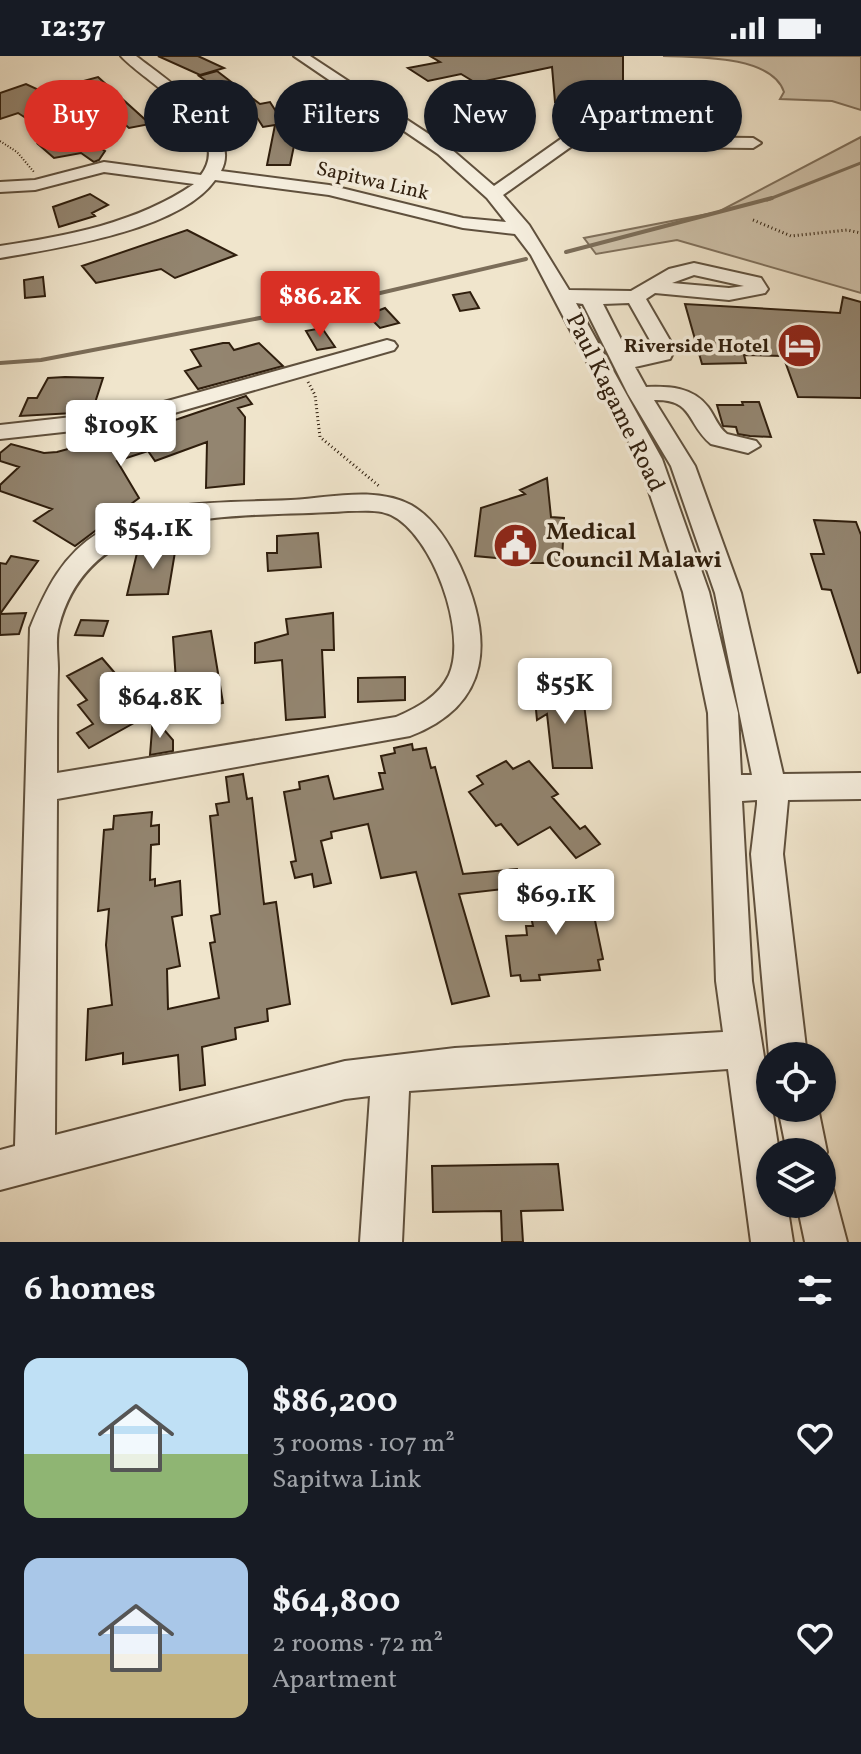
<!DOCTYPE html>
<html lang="en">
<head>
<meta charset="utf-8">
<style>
	body { margin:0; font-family:Vollkorn,serif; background:#242831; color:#f1f3f6; height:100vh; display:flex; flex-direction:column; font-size:30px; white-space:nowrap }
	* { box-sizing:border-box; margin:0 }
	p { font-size:26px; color:#9ea1a6 }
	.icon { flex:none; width:44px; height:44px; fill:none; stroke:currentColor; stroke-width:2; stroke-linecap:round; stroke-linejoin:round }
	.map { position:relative; height:1186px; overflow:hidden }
	.details { display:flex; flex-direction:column; background:#171b24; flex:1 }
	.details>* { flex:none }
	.top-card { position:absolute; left:24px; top:24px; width:814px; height:72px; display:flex; gap:16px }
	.buttons { position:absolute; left:756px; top:986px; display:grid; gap:16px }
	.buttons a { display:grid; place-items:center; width:80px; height:80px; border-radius:50%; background:#171b24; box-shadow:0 2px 6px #0004; font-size:40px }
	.price { position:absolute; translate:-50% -68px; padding:0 18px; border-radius:8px; background:#fff; color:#222; font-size:26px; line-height:52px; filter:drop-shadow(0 2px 4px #0008) }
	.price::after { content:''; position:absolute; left:50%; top:48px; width:24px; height:18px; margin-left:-12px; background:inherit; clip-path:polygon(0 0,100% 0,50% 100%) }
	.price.active { background:#d93025; color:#fff }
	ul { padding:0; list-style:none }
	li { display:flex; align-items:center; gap:24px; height:200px; padding:0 24px }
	li span { display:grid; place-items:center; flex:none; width:224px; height:160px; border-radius:16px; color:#555 }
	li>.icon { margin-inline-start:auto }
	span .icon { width:96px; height:96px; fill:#fffc; stroke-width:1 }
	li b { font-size:34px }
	h2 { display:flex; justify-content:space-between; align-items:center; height:96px; padding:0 24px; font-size:34px }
	.pill { padding:0 28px; border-radius:36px; background:#171b24; box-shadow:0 2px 6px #0004; font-size:28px; line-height:72px }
	.pill.active { background:#d93025; color:#fff }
	.status { display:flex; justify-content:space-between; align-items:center; height:56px; padding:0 40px; background:#171b24; direction:ltr }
	.status svg { height:22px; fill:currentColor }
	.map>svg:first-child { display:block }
	.green { fill:#cfc3ac; stroke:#7f705c; stroke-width:2 }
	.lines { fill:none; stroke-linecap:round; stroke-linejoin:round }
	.stream-far1 { stroke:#7b6d59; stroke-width:3 }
	.stream { stroke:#7b6d59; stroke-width:4 }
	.building { fill:#938570; stroke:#2f1e0d; stroke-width:2 }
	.minor-casing { stroke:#5f503d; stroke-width:4 }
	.path-far1 { stroke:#2f1e0d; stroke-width:2; stroke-dasharray:1 2; stroke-linecap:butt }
	.path { stroke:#2f1e0d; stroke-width:3; stroke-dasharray:1 3; stroke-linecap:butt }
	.minor { fill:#f5eede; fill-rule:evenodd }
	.labels { text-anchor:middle; stroke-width:7; stroke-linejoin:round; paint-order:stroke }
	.far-street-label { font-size:20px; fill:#2f1e0d; stroke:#f5eede }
	.far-poi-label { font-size:20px; font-weight:bold; fill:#2f1e0d; stroke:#f5eede; text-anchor:end }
	.street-label { font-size:24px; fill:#2f1e0d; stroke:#f5eede }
	.poi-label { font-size:24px; font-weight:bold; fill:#2f1e0d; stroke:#f5eede; text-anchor:start }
</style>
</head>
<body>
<div class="status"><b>12:37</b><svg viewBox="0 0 49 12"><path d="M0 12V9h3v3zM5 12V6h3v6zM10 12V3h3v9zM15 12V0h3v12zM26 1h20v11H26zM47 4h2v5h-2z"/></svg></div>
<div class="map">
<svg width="861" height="1186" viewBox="0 0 861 1186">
	<rect width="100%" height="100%" fill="#f0e5cc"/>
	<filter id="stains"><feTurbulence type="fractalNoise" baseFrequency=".0025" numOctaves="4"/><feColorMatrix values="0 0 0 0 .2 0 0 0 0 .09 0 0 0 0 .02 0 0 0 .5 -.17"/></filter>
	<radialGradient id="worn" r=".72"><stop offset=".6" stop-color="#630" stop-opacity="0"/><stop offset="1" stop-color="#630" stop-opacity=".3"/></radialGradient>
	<path class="green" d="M663 0H861V54L832 45 780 43 784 36C772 0 700 1 663 0Z
		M861 81V237L677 184 596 198 584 182 718 156Z"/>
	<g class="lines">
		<path class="stream-far1" d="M767 144 861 107"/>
		<path class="stream" d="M566 196 772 142
			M0 307 41 304 333 248 526 203"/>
	</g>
	<path class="building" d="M158 0H198L224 12 200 19Z
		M430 0H623V27L647 28 652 48 555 46 552 11 476 27 461 18 428 25 408 12 440 6Z
		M217 15 260 48 270 46 295 85 290 109H267L275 69 263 71 256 60 199 20Z
		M98 21 150 68 129 72 103 49 51 60 105 95 99 104 94 106 81 97 54 102 38 88 59 83 18 57 0 63V37L26 28 43 36Z
		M90 138 108 149 92 157 95 160 59 171 53 151Z
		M187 174 236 199 175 222 161 213 96 227 82 210Z
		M43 221 45 240 25 242 24 224Z
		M470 236 479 252 460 255 453 239Z
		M843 241 861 246V342L798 341 783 300 744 299 746 307 702 308 685 248 840 257Z
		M385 252 399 267 380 272 367 259Z
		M322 272 335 291 317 294 306 275Z
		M223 287H229L234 294 259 287 283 310 198 333 185 315 201 310 191 294Z
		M65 321 103 322 92 356 20 360 28 342H37L48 322Z
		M246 340 252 348 238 352 245 361 244 428 206 432 207 386 155 405 148 395 117 405 139 442 75 490 34 465 52 453 0 435V429L19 411 0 405V397L11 388 44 397 57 396 178 363Z
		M742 346H759L771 381 750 380 738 378 736 371 723 370 717 349H743Z
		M547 422 551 461 564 462 562 507H517V504L475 500 481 452 525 438 520 434Z
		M814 464 856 466 861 479V616L858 617 831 534 822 533 811 498H824Z
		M318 477 321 511 268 515 267 497H277V480Z
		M147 490H176L168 538 127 539 137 497H145Z
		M11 500 38 505 0 558V507L6 508Z
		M26 557 19 578 0 579V558Z
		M333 557 334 594H322L325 661 286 664 282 604 255 607V587L288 578 286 563Z
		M81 564 108 565 103 580 75 579Z
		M211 575 223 647 178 655 173 581Z
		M102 602 150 658 89 692 77 677 93 668 78 649 87 644 67 620Z
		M405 621V644L358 646V622Z
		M582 632 592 712H553L547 658 537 664 534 633Z
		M153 661 173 684V695L150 699Z
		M412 688 413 694 426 692 431 712 435 711 463 818 517 813 521 831 459 838 489 940 452 948 416 816 381 822 368 768 331 776 332 782 321 785 331 827 314 831 312 818 295 822 291 806 296 805 284 736 300 733 299 726 328 720 334 743 383 733 379 717H385L381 700 395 697 394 692Z
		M506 705 513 713 529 705 558 738 552 741 580 773 585 770 600 788 576 802 550 771 518 789 501 768 496 770 469 736 483 728 477 720Z
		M243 718 247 743 252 742 264 848 276 846 290 948 267 953 268 965 235 972 236 983 202 991 205 1029 180 1034 178 999 123 1008V997L86 1004 88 953 112 949 106 889 109 853 98 855 104 774 113 773 114 760 152 756 151 770 159 769V788L151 789 150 824 155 823V830L180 825 182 859 172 861 180 910 167 913 168 953 219 942 210 887 215 886 211 860 220 858 210 760 218 759 216 748 229 746 226 721Z
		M583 832 587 850H592L603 903 598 904 600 914 539 919 540 924 521 925 520 919 511 920 506 880 527 879 526 870H533L526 836Z
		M558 1108 563 1154 521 1155 523 1186H502L501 1155 433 1156 432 1110Z"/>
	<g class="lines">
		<defs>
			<path id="minor" d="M121 0H136C164 22 244 73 221 115L329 129 463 162 506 166 487 142 438 98 294 0H310L450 92 494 130 575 73 588 52 593 51 600 55 585 80 753 82 761 87 753 92 572 90 503 139 529 169 569 234 631 235 669 213 694 207 761 222 768 233 765 237 729 244 655 237 646 243 675 293 670 303 635 311 646 331C669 330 693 331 708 351 715 360 717 370 727 378L756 385 760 390 748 397 711 388C686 367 694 343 654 344L695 410 741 537 783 718 861 717V743L788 744 783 798 807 1000H769L751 798 757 748V744L742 745 752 925 779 1096H770V1148H787L793 1186H751L728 1013 409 1035 402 1186H360L370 1040 345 1043 0 1134V1094L15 1090 30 572C46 533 63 498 100 476 155 442 229 447 291 444 329 442 375 430 411 449 434 462 449 487 460 510 493 582 493 648 410 680L57 743 55 1079 345 1005 455 992 723 976 716 925 708 657 683 536 638 403 531 199 515 178 463 172 329 139 215 124C180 174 59 192 0 202V190C67 180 137 167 194 128L104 116 35 134 0 136V126L35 124 104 106 201 119C236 73 145 27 121 0ZM694 219 744 230 729 232 672 227ZM576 247 583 248 628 338 671 410 715 537 752 719H741L738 657 709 536 662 403ZM629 247 655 293 654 294 629 299 603 248ZM348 455C362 455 378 453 391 459 433 479 468 577 449 619 439 640 417 652 396 661L57 717C57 682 57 647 58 613 58 599 55 583 59 570 92 443 246 463 348 455Z
				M387 284 394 286 397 290 394 294 136 368 0 383V369L135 354Z
				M778 1052H818L827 1096 822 1108V1096H787Z
				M822 1129 833 1133 847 1186H805L797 1148H822Z"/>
		</defs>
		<use href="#minor" class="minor-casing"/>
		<path class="path-far1" d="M0 85 17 96 34 116"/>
		<path class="path" d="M753 164 791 180 847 174 861 177
			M308 326 315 339 320 381 379 430"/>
		<use href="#minor" class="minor"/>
	</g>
	<defs>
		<symbol id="hotel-disc" viewBox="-11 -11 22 22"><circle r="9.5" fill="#8f2418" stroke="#f5eede"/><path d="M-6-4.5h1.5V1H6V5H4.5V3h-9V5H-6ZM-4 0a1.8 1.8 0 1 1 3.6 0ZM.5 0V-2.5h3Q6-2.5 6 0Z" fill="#fff"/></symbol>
		<symbol id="civic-disc" viewBox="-11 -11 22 22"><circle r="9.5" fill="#8f2418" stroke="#f5eede"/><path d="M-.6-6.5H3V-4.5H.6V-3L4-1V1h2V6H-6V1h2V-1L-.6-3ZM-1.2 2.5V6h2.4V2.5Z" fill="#fff"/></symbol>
	</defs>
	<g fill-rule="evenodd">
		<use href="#hotel-disc" x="774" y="264" width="51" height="51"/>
		<use href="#civic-disc" x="490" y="464" width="51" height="51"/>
	</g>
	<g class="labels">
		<g class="far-street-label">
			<text transform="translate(373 124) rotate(13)" y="7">Sapitwa Link</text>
		</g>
		<g class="far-poi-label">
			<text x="769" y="296">Riverside Hotel</text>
		</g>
		<g class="street-label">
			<text transform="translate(616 346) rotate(64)" y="8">Paul Kagame Road</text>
		</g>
		<g class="poi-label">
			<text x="546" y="483">Medical<tspan x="546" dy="28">Council Malawi</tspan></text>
		</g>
	</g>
	<rect width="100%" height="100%" filter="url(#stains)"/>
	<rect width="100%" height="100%" fill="url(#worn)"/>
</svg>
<div class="buttons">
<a><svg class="icon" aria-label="locate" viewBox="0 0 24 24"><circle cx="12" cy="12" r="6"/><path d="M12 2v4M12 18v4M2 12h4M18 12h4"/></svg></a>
<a><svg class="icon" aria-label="layers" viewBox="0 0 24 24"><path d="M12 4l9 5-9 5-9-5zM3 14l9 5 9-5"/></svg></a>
</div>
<b class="price active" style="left:320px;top:283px">$86.2K</b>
<b class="price" style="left:121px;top:412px">$109K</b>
<b class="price" style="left:153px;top:515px">$54.1K</b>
<b class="price" style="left:565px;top:670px">$55K</b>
<b class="price" style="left:160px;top:684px">$64.8K</b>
<b class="price" style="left:556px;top:881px">$69.1K</b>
<div class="top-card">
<a class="pill active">Buy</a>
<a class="pill">Rent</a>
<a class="pill">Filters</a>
<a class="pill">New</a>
<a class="pill">Apartment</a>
</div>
</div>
<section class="details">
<h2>6 homes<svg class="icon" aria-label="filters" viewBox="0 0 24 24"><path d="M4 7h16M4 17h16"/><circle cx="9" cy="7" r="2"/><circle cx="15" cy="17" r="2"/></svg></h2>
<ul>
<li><span style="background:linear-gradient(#bfe0f5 60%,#8fb573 0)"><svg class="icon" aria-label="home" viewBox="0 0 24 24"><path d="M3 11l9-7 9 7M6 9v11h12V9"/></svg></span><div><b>$86,200</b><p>3 rooms · 107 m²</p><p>Sapitwa Link</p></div><svg class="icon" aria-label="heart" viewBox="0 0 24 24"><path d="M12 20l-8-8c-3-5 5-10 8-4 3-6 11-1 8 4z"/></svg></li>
<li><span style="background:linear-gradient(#a9c7e8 60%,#c2b280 0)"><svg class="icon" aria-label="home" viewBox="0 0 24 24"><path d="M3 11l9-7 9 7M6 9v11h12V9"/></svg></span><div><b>$64,800</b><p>2 rooms · 72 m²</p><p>Apartment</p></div><svg class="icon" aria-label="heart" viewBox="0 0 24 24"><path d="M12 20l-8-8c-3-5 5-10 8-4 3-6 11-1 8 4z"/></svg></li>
</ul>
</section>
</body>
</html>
